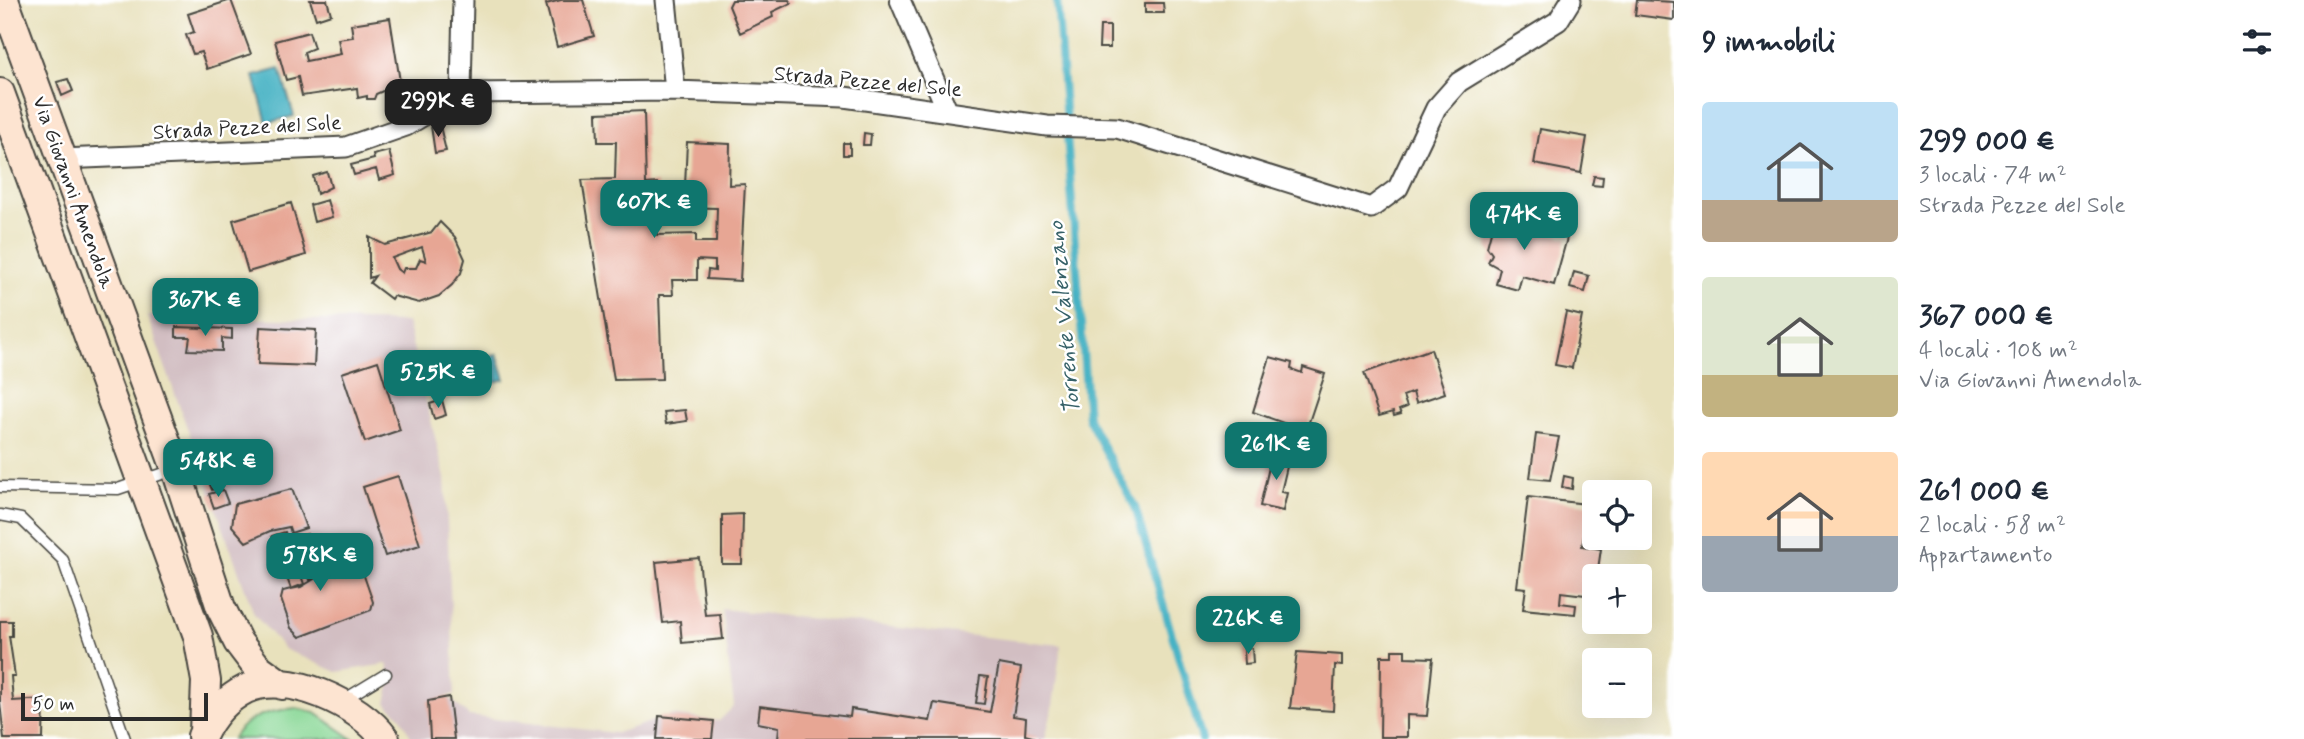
<!DOCTYPE html>
<html lang="it">
<head>
<meta charset="utf-8">
<style>
	body { margin:0; font-family:Mynerve,sans-serif; background:#f2f2f3; color:#1f2937; height:100vh; display:flex; flex-direction:column; font-size:26px; white-space:nowrap }
	* { box-sizing:border-box; margin:0 }
	p { font-size:23px; color:#747a83 }
	.icon { flex:none; width:38px; height:38px; fill:none; stroke:currentColor; stroke-width:2; stroke-linecap:round; stroke-linejoin:round }
	.map { position:relative; flex:1; overflow:hidden }
	.drawer { display:flex; flex-direction:column; background:#fff; width:630px }
	.drawer>* { flex:none }
	.fabs { position:absolute; left:1582px; top:480px; display:grid; gap:14px }
	.fabs a { display:grid; place-items:center; width:70px; height:70px; border-radius:7px; background:#fff; box-shadow:0 7px 28px #0002; font-size:35px }
	.scale { position:absolute; left:21px; bottom:18px; width:187px; box-sizing:border-box; padding-left:7px; border:4px solid #2b2b2b; border-top:0; font-size:19px; line-height:24px; white-space:nowrap; color:#2b2b2b; -webkit-text-stroke:5px #fff; paint-order:stroke }
	.price { position:absolute; translate:-50% -60px; padding:0 16px; border-radius:14px; background:#0f766e; color:#fff; font-size:23px; line-height:46px; filter:drop-shadow(0 2px 4px #0008) }
	.price::after { content:''; position:absolute; left:50%; top:42px; width:21px; height:16px; margin-left:-10px; background:inherit; clip-path:polygon(0 0,100% 0,50% 100%) }
	.price.selected { background:#222; color:#fff }
	ul { padding:0; list-style:none }
	li { display:flex; align-items:center; gap:21px; height:175px; padding:0 28px }
	li span { display:grid; place-items:center; flex:none; width:196px; height:140px; border-radius:7px; color:#555 }
	li>.icon { margin-inline-start:auto }
	span .icon { width:84px; height:84px; fill:#fffc; stroke-width:1 }
	li b { font-size:30px }
	h2 { display:flex; justify-content:space-between; align-items:center; height:84px; padding:0 28px; font-size:30px }
	main { display:flex; flex:1; min-height:0 }
	.map>svg:first-child { display:block }
	.industrial { fill:#d2bec2 }
	.green { fill:#8ad897; stroke:#5a8261; stroke-width:2 }
	.water { fill:#46b2c4; stroke:#386e78; stroke-width:2 }
	.lines { fill:none; stroke-linecap:round; stroke-linejoin:round }
	.stream { stroke:#46b2c4; stroke-width:8 }
	.building { fill:#e7a694; fill-rule:evenodd }
	.lane-casing { stroke:#474641; stroke-width:13 }
	.street-casing { stroke:#474641; stroke-width:23 }
	.secondary-casing { stroke:#474641; stroke-width:32 }
	.lane { stroke:#fff; stroke-width:10 }
	.street { stroke:#fff; stroke-width:19 }
	.secondary { stroke:#fde4d1; stroke-width:28 }
	.labels { text-anchor:middle; stroke-width:5; stroke-linejoin:round; paint-order:stroke }
	.street-label { font-size:21px; fill:#2b2b2b; stroke:#fff }
	.water-label { font-size:23px; font-style:italic; fill:#366168; stroke:#fff }
</style>
</head>
<body>
<main>
<div class="map">
<svg width="1674" height="739" viewBox="0 0 1674 739">
	<rect width="100%" height="100%" fill="#fff"/>
	<filter id="ink" filterUnits="userSpaceOnUse"><feTurbulence type="fractalNoise" baseFrequency=".0143" numOctaves="2"/><feDisplacementMap in="SourceGraphic" scale="14" xChannelSelector="R" yChannelSelector="G"/><feConvolveMatrix kernelMatrix="1 2 1 2 8 2 1 2 1" color-interpolation-filters="sRGB"/></filter>
	<filter id="wash" filterUnits="userSpaceOnUse"><feTurbulence type="fractalNoise" baseFrequency=".00686" numOctaves="4" result="noise"/><feDisplacementMap in="SourceGraphic" scale="28" xChannelSelector="R" yChannelSelector="G"/><feGaussianBlur stdDeviation="1.57" result="paint"/><feColorMatrix in="noise" values="0 0 0 0 0 0 0 0 0 0 0 0 0 0 0 0 0 1.4 0 .05"/><feComposite in="paint" operator="in"/></filter>
	<g filter="url(#wash)">
		<rect width="100%" height="100%" fill="#e8e1bc"/>
		<path class="industrial" d="M147 316 407 322 445 478 455 694 441 698 449 697 469 716 616 733 672 715 719 721 734 706 722 609 1061 645 1053 706 1045 739H412L400 716 386 703 391 682 387 664 337 672 284 649 254 614Z"/>
		<path class="green" d="M296 708 314 712 353 739H232C247 715 270 711 296 708Z"/>
		<path class="water" d="M280 69 294 116 267 123 254 76Z
			M497 354 505 379 470 389 469 383 474 381 470 361Z"/>
		<g class="lines">
			<path class="stream" d="M1057 0 1088 418 1135 507 1202 739"/>
		</g>
		<g id="blocks">
			<path class="building" d="M231 0 251 54 207 69 201 52 193 54 186 35 194 32 188 14Z
				M310 0H327L331 14 316 19Z
				M561 0H583L594 36 557 47 546 4Z
				M732 0H789L791 3 772 12 773 17 740 33 729 6Z
				M1637 0 1674 2V20L1635 15Z
				M1145 3H1163L1164 13H1145Z
				M390 18 401 88 385 90 376 94 374 99H367V96L358 98 357 88 302 96 298 77 286 80 275 41 309 32 314 48 304 52 306 61 341 54 338 39 353 37 351 24Z
				M1100 26H1110V48H1099Z
				M68 79 73 91 62 96 57 82Z
				M644 111 646 184 657 183V235L696 234V242H716L717 208 680 207 681 185 685 186 687 142 730 144 729 185 745 184 740 281 707 279 708 270 715 271V261L697 260V280H672L673 295H659L662 379 614 380 582 180 615 179 616 142H598L597 113Z
				M439 122 446 151 435 153 431 126Z
				M1540 129 1587 137 1581 173 1534 164Z
				M864 133 871 134 870 145H863Z
				M843 143H850V155H843Z
				M389 151 395 175 379 180 376 169 354 175 351 165 374 159 373 155Z
				M327 172 331 187 317 194 313 176Z
				M1594 176 1603 177 1602 186 1592 185Z
				M327 200 332 217 314 222 310 205Z
				M291 203 306 255 248 272 233 220Z
				M1518 212 1534 217 1530 227 1567 238 1554 285 1522 276 1518 290 1496 284 1500 269 1488 262 1492 254 1487 247 1495 217 1515 222Z
				M440 222 455 237 465 259 461 273 452 285 439 296 419 303 393 296 391 299 370 283 375 276 369 278V237L385 245 432 232ZM422 247 426 261 420 259 416 268H404L402 273 397 269 392 258Z
				M1574 272 1589 276 1585 292 1570 288Z
				M1566 312 1582 316 1572 368 1555 365Z
				M176 327 232 329V339L222 338V351L188 350 190 337H176Z
				M260 327 316 330 314 366 258 364Z
				M1431 349 1445 393 1416 403 1413 392 1403 396 1407 407 1399 410 1401 414 1394 416 1393 412 1379 416 1364 373Z
				M1270 357 1292 363 1291 369 1302 373 1303 367 1325 374 1306 431 1253 412Z
				M378 361 400 430 365 442 342 373Z
				M442 400 446 415 434 419 430 404Z
				M685 410 687 421 666 424 664 412Z
				M1536 434 1559 437 1550 480 1530 478Z
				M1273 450 1290 454 1281 492 1287 493 1283 511 1260 506Z
				M220 475 223 485 212 490 208 480Z
				M398 476 420 545 385 556 363 487Z
				M1564 476 1573 478 1572 489 1562 487Z
				M292 489 306 528 291 533 289 527 270 531 246 542 232 526 235 504Z
				M223 490 228 503 214 508 209 494Z
				M1528 497 1594 505V531L1585 530 1582 546 1601 549 1597 576H1594V596L1561 592 1560 603 1576 605 1575 614 1523 609 1526 588 1517 587Z
				M743 514 742 564H722V515Z
				M285 532 304 584 291 589 301 587 316 578 310 580 302 558 313 555 320 577 337 574 354 565 363 573 373 602 371 610 300 637 291 628 281 599 283 591 291 589 272 536Z
				M307 534 312 550 298 555 292 540Z
				M699 558 705 615 720 614 723 639 682 643 680 621 663 623 656 562Z
				M0 621H12V636H9L15 676H11L13 701 44 699 43 739H4L0 702Z
				M1252 648 1253 663 1245 664 1244 649Z
				M1392 650H1405V657L1433 658 1427 716 1407 715V737H1380L1381 656H1392Z
				M1297 652 1342 655V666L1335 665 1333 711 1290 708Z
				M999 664 1021 668 1013 716 1026 718 1025 735 1040 739H778L779 727 758 723 760 706 850 717 851 709 930 721 934 703 990 712Z
				M980 676 988 677 984 704 976 703Z
				M449 697 454 739H430L428 701Z
				M659 716 714 721 712 739H657Z"/>
		</g>
	</g>
	<g filter="url(#ink)">
		<use href="#blocks" fill-opacity="0" stroke="#474641" stroke-width="2"/>
		<g class="lines">
			<defs>
				<path id="lane" d="M0 487 118 489 217 455 249 453
					M0 515 21 519 63 560 125 739
					M345 699 386 674"/>
				<path id="street" d="M666 0 675 91
					M900 0 947 110
					M461 93 463 0
					M62 159 346 147 406 126 461 93 675 91 844 97 1047 126 1117 128 1371 208 1398 188 1436 108 1459 82 1558 21 1571 0"/>
				<path id="secondary" d="M4 0 176 469 221 608 238 642 257 667 282 685
					M0 93 198 636 206 681 204 732
					M202 736C211 717 226 699 246 689 287 670 360 704 385 739"/>
			</defs>
			<use href="#lane" class="lane-casing"/>
			<use href="#street" class="street-casing"/>
			<use href="#secondary" class="secondary-casing"/>
			<use href="#lane" class="lane"/>
			<use href="#street" class="street"/>
			<use href="#secondary" class="secondary"/>
		</g>
	</g>
	<g class="labels">
		<g class="street-label">
			<text transform="translate(868 81) rotate(5)" y="7">Strada Pezze del Sole</text>
			<text transform="translate(247 127) rotate(-3)" y="7">Strada Pezze del Sole</text>
			<text transform="translate(74 192) rotate(70)" y="7">Via Giovanni Amendola</text>
		</g>
		<g class="water-label">
			<text transform="translate(1063 318) rotate(-95)" y="8">Torrente Valenzano</text>
		</g>
	</g>
</svg>
<div class="fabs">
<a><svg class="icon" aria-label="locate" viewBox="0 0 24 24"><circle cx="12" cy="12" r="6"/><path d="M12 2v4M12 18v4M2 12h4M18 12h4"/></svg></a>
<a>+</a>
<a>−</a>
</div>
<div class="scale">50 m</div>
<b class="price selected" style="left:438px;top:139px">299K €</b>
<b class="price" style="left:654px;top:240px">607K €</b>
<b class="price" style="left:1524px;top:252px">474K €</b>
<b class="price" style="left:205px;top:338px">367K €</b>
<b class="price" style="left:438px;top:410px">525K €</b>
<b class="price" style="left:1276px;top:482px">261K €</b>
<b class="price" style="left:218px;top:499px">548K €</b>
<b class="price" style="left:320px;top:593px">578K €</b>
<b class="price" style="left:1248px;top:656px">226K €</b>
</div>
<section class="drawer">
<h2>9 immobili<svg class="icon" aria-label="filters" viewBox="0 0 24 24"><path d="M4 7h16M4 17h16"/><circle cx="9" cy="7" r="2"/><circle cx="15" cy="17" r="2"/></svg></h2>
<ul>
<li><span style="background:linear-gradient(#bfe0f5 70%,#b9a48a 0)"><svg class="icon" aria-label="home" viewBox="0 0 24 24"><path d="M3 11l9-7 9 7M6 9v11h12V9"/></svg></span><div><b>299 000 €</b><p>3 locali · 74 m²</p><p>Strada Pezze del Sole</p></div></li>
<li><span style="background:linear-gradient(#dfe7d0 70%,#c2b280 0)"><svg class="icon" aria-label="home" viewBox="0 0 24 24"><path d="M3 11l9-7 9 7M6 9v11h12V9"/></svg></span><div><b>367 000 €</b><p>4 locali · 108 m²</p><p>Via Giovanni Amendola</p></div></li>
<li><span style="background:linear-gradient(#ffd9b3 60%,#9aa5b1 0)"><svg class="icon" aria-label="home" viewBox="0 0 24 24"><path d="M3 11l9-7 9 7M6 9v11h12V9"/></svg></span><div><b>261 000 €</b><p>2 locali · 58 m²</p><p>Appartamento</p></div></li>
</ul>
</section>
</main>
</body>
</html>
